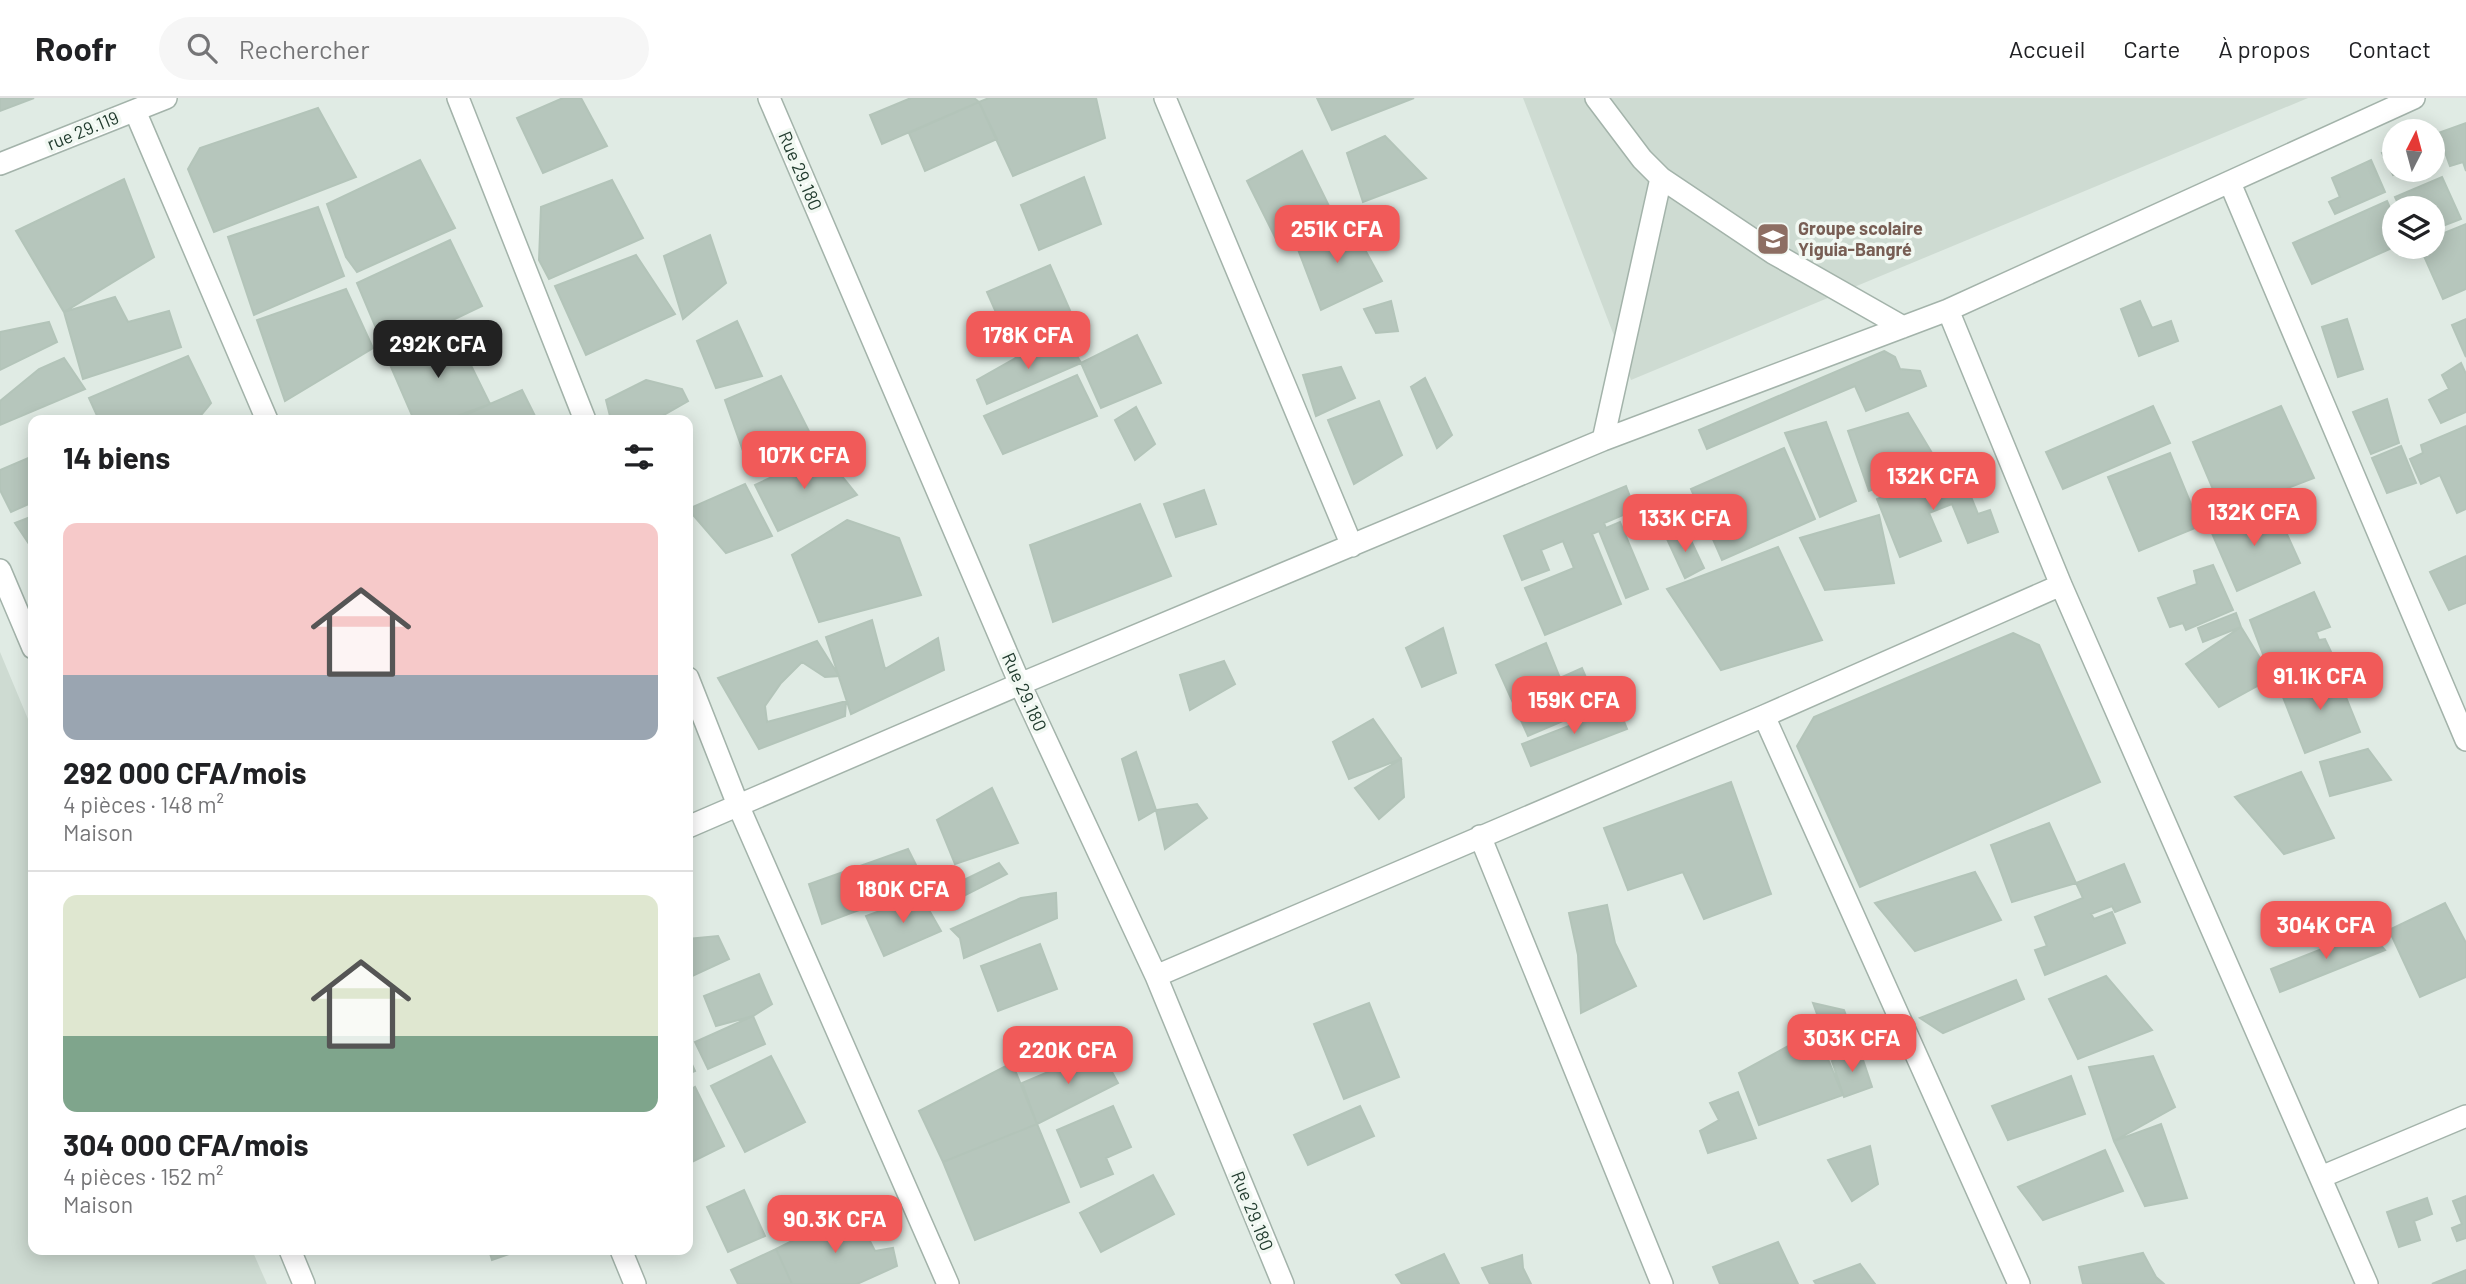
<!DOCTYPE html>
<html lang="fr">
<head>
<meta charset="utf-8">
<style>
	body { margin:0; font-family:Barlow,sans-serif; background:#f6f6f6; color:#202124; height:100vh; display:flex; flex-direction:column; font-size:26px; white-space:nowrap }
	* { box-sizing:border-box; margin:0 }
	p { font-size:23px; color:#757577 }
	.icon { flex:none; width:38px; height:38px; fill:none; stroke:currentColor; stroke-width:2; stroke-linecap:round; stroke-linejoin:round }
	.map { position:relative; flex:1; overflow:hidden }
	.details { position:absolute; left:28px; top:317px; width:665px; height:840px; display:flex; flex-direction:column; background:#fff; border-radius:14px; box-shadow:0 4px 18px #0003 }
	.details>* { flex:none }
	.needle { width:46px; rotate:6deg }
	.controls { position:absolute; left:2382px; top:21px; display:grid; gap:14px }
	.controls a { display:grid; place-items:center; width:63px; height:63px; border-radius:50%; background:#fff; box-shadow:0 4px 18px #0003; font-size:35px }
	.price { position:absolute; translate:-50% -60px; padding:0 16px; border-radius:14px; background:#f15a59; color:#fff; font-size:23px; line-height:46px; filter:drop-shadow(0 2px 4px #0008) }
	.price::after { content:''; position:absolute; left:50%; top:42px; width:21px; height:16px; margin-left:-10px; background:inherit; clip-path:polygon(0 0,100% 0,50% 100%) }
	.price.current { background:#222; color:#fff }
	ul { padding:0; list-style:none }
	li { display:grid; align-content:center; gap:14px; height:371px; padding:0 35px }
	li+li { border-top:2px solid #e0e0e0 }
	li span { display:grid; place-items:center; height:217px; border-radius:14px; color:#555 }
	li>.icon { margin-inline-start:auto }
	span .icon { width:126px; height:126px; fill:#fffc; stroke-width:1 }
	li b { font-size:30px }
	h2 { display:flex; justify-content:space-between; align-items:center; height:84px; padding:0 35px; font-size:30px }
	header { display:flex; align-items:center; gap:42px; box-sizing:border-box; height:98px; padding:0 35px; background:#fff; border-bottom:2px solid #e0e0e0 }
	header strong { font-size:33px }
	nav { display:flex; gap:38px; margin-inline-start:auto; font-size:24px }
	.search { width:490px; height:63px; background:#f6f6f6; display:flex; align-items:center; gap:18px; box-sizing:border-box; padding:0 24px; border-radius:38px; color:#757577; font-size:26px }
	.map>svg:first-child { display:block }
	.built { fill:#cedbd2 }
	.building { fill:#b6c6bc; stroke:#b3c4b9; stroke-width:2 }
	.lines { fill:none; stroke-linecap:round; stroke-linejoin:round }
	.street-casing { stroke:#a3b3aa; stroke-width:24 }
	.street { stroke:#fff; stroke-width:21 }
	.labels { text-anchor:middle; stroke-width:7; stroke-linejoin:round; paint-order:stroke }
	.street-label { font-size:18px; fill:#213b2e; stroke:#f1f8f2 }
	.education-label { font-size:18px; font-weight:bold; fill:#785e54; stroke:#f1f8f2; text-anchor:start }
</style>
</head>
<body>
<header>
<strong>Roofr</strong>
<div class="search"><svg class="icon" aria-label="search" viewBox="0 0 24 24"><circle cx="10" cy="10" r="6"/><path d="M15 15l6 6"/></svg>Rechercher</div>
<nav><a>Accueil</a><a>Carte</a><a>À propos</a><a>Contact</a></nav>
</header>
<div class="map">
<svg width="2466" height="1186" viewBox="0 0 2466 1186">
	<rect width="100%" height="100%" fill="#e0ebe4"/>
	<path class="built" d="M1523 0H2308L1631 282Z
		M0 554 33 633V1152H252L267 1186H0Z"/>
	<path class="building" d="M0 0H34L0 13Z
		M563 0H581L607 48 543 75 517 20Z
		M911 0H974L979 4 882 46 870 17Z
		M989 0H1096L1105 40 1013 78 979 4Z
		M1317 0H1414L1332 32Z
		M979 4 997 41 925 73 909 35Z
		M318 10 356 79 214 134 188 71 200 50Z
		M2466 25V73L2463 64 2450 68 2438 35Z
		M1385 38 1426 80 1363 104 1347 55Z
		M2394 50V72H2404L2393 77 2382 55Z
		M1302 53 1330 110 1276 141 1247 83Z
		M420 62 455 130 357 174 346 159 327 106Z
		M2371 62 2385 94 2335 116 2329 104 2340 99 2332 80Z
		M1084 79 1101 126 1039 152 1021 107Z
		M2442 79 2461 121 2432 132V110H2400L2395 99Z
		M124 81 154 159 64 214 16 133Z
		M612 82 643 140 549 181 539 162 541 109Z
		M2387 103 2394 119V149L2312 186 2293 145Z
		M318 109 344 178 254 217 228 139Z
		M1350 124 1382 183 1321 212 1296 146Z
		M2466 126V191L2443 201 2420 149H2432V140Z
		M710 137 726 185 683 221 664 158Z
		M450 142 482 208 386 254 357 185Z
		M636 157 675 216 586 257 555 188Z
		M1050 167 1079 233 1016 260 987 194Z
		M346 191 373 250 285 303 257 222Z
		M115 199 128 224 169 213 181 249 83 281 64 214Z
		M1391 203 1398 233 1376 235 1364 211Z
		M2140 203 2152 230 2171 223 2178 243 2139 258 2121 211Z
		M2347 221 2363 271 2338 279 2322 229Z
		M2466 221V259L2452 227Z
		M737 223 762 278 716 290 697 243Z
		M49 224 57 244 0 272V234Z
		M454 233 490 306 446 322H414L388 262Z
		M1137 237 1161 285 1101 310 1081 265Z
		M1068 241 1081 265 987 306 977 282 1016 260Z
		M1884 253 1895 259 1900 271 1920 273 1926 288 1866 313 1855 288 1707 351 1699 332Z
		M188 258 211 305 197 322H99L89 300Z
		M64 260 85 291 0 327V303L39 271Z
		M2461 265 2466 276V314L2441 325 2429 302 2449 291 2442 277Z
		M1341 269 1355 300 1316 318 1303 277Z
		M1077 277 1097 318 1003 356 984 318Z
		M781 278 817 349 743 353 725 302Z
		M1425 280 1452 337 1437 350 1411 289Z
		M646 282 682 291 688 303 655 322H611L606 302Z
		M522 292 537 322H454L490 306Z
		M2387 301 2399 345 2371 356 2353 314Z
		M1379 303 1402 357 1354 386 1328 322Z
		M2153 308 2170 345 2063 391 2046 354Z
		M2281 308 2314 380 2223 415 2193 344Z
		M1136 309 1155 346 1135 362 1115 322Z
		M1908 315 1938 365 1869 393 1848 333Z
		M1826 324 1856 403 1820 419 1785 335Z
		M2466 328V411L2457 415 2440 377 2421 386 2410 361 2423 355 2421 347Z
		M2401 348 2416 385 2387 395 2372 360Z
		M1784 350 1815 421 1722 462 1691 391Z
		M823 355 857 397 778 433 755 387Z
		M2170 355 2200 428 2139 453 2108 379Z
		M33 358V404L11 414 0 392V372Z
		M1959 369 1978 416 1990 412 1998 434 1968 445 1952 406 1929 415 1941 443 1900 459 1877 401Z
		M745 386 772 438 726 455 688 411Z
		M1626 388 1635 412 1604 425 1606 430 1620 424 1648 491 1626 500 1599 433 1592 436 1621 506 1545 537 1525 490 1574 470 1563 443 1541 452 1549 472 1522 482 1504 438Z
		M1204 392 1216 426 1176 439 1164 406Z
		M1140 406 1171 478 1053 524 1030 447Z
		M2268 408 2280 435 2286 434 2300 465 2237 493 2211 433Z
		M1879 417 1894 485 1825 492 1800 440Z
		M33 418V452L15 425Z
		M847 422 899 440 921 497 819 524 792 457Z
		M1686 432 1704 470 1685 480 1667 441Z
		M1778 449 1822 542 1721 572 1667 491Z
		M2466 458V505L2449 512 2430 474Z
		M2213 467 2233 512 2186 532 2183 525 2170 529 2158 500 2197 486 2194 473Z
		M2314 494 2330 529 2316 534 2319 542 2325 541 2332 556 2272 580 2250 522Z
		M2236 515 2241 529 2203 544 2198 530Z
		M872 522 885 571 938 540 944 572 851 616 826 539Z
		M2241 529 2272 580 2219 609 2186 566Z
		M1443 530 1456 575 1422 589 1406 550Z
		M2013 535 2039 547 2100 684 1860 789 1797 648 1814 619Z
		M817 543 839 578 825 579 802 564 781 585 765 608 767 624 846 603 845 618 759 651 718 580Z
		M1546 545 1560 580 1582 570 1598 608 1528 638 1496 567Z
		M1224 563 1235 586 1190 612 1180 577Z
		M2335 572 2360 634 2305 655 2281 594Z
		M1618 609 1627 631 1531 668 1522 646Z
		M1373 621 1401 661 1349 681 1333 644Z
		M2368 651 2391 682 2330 698 2320 664Z
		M1136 654 1156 712 1139 722 1122 661Z
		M1401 661 1404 699 1379 721 1355 690Z
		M2301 674 2334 740 2284 756 2235 699Z
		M1731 684 1771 796 1704 821 1683 774 1628 792 1604 730Z
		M992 690 1018 745 955 766 937 722Z
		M1197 706 1207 720 1165 751 1156 712Z
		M2049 725 2076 785 2012 804 1991 747Z
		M908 751 926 787 822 826 809 786Z
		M999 765 1007 776 938 811 941 793Z
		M2124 766 2140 804 2115 814 2112 808 2091 816 2094 821 2112 814 2125 845 2045 877 2035 852 2047 848 2035 819 2083 800 2076 785Z
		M1975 774 2001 822 1915 853 1875 805Z
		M1056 795 1057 820 964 860 960 840 951 831 1021 800Z
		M921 798 941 833 884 858 866 818Z
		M2445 805 2466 845V879L2420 899 2389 832Z
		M1607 807 1615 845 1636 888 1581 915 1578 857 1569 815Z
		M2368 833 2385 852 2280 894 2271 871Z
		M718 838 729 861 688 880V841Z
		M1040 846 1057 891 998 913 981 868Z
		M759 876 772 906 753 918 716 928 704 898Z
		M2106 878 2152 932 2078 961 2049 901Z
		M2016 882 2024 901 1943 935 1920 920Z
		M1369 905 1399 979 1344 1001 1314 926Z
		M1813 905 1844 912 1853 937 1828 946Z
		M753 918 765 946 708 971 695 944Z
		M1816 933 1843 997 1759 1027 1739 975Z
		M1100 952 1118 985 1037 1026 1022 985Z
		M1860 953 1872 989 1844 999 1832 963Z
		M688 958 695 973 688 976Z
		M771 958 805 1024 745 1054 711 988Z
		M2153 958 2175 1009 2114 1043 2089 969Z
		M1012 965 1037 1026 943 1064 919 1013Z
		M2071 978 2085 1016 2008 1042 1992 1008Z
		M695 989 724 1048 688 1066V993Z
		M1738 994 1756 1040 1708 1055 1700 1033 1719 1022 1710 1005Z
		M1113 1008 1131 1049 1106 1060 1113 1076 1081 1089 1057 1032Z
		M1360 1008 1374 1038 1308 1067 1294 1037Z
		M1037 1026 1069 1104 975 1142 943 1064Z
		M2161 1026 2187 1100 2145 1108 2114 1043Z
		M1870 1048 1878 1086 1852 1103 1828 1062Z
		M2105 1052 2123 1093 2043 1122 2018 1089Z
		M1153 1077 1174 1116 1101 1154 1080 1115Z
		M744 1092 765 1138 728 1154 707 1109Z
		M2466 1098V1140L2457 1143 2452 1130 2462 1126 2453 1103Z
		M2427 1100 2432 1116 2414 1123 2420 1142 2399 1149 2387 1114Z
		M854 1112 875 1153 893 1150 897 1168 857 1186H792L776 1151Z
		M1778 1144 1798 1186H1720L1713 1169Z
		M776 1151 792 1186H738L731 1172Z
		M489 1152H521L492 1162Z
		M2143 1155 2156 1179 2164 1186H2083L2079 1169Z
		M1444 1156 1459 1186H1402L1396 1177Z
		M1522 1157 1523 1170 1531 1186H1490L1482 1170Z
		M1860 1166 1875 1186H1816L1814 1183Z
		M2466 1172V1186H2432Z"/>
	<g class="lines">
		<defs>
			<path id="street" d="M458 0 585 322
				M769 0 1020 586 1156 878 1283 1186
				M1165 0 1352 448
				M1596 0 1642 61 1661 80 1773 155 1903 229
				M135 13 267 322
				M0 66 166 0
				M2230 85 2466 642
				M1948 212 2061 487 2367 1186
				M1603 342 1661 80
				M0 472 33 550
				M688 580 738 707 948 1186
				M1764 618 2019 1186
				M688 729 1020 586 1603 342 1948 212 2414 0
				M1480 738 1662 1186
				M1156 878 1764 618 2061 487
				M2321 1079 2466 1018
				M290 1152 304 1186
				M621 1152 635 1186"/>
		</defs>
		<use href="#street" class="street-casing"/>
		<use href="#street" class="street"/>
	</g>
	<defs>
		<symbol id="school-square" viewBox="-11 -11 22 22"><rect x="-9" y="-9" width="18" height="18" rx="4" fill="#8d6e63" stroke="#f1f8f2"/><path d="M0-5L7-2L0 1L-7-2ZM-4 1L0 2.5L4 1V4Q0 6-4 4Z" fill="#fff"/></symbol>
	</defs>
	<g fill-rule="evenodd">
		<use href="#school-square" x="1754" y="122" width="38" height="38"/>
	</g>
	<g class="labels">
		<g class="street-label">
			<text transform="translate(83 33) rotate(-22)" y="6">rue 29.119</text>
			<text transform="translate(800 73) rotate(67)" y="6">Rue 29.180</text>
			<text transform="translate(1024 594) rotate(66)" y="6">Rue 29.180</text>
			<text transform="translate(1252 1113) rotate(68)" y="6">Rue 29.180</text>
		</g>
		<g class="education-label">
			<text x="1798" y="137">Groupe scolaire<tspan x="1798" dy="21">Yiguia-Bangré</tspan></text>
		</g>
	</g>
</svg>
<div class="controls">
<a><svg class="needle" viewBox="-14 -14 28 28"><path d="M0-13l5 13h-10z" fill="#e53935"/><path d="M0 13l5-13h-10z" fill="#757577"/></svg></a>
<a><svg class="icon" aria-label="layers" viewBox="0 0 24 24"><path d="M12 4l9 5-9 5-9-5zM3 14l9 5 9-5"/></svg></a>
</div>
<b class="price" style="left:1337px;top:167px">251K CFA</b>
<b class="price" style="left:1028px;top:273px">178K CFA</b>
<b class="price current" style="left:438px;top:282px">292K CFA</b>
<b class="price" style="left:804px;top:393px">107K CFA</b>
<b class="price" style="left:1933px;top:414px">132K CFA</b>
<b class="price" style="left:2254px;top:450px">132K CFA</b>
<b class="price" style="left:1685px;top:456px">133K CFA</b>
<b class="price" style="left:2320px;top:614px">91.1K CFA</b>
<b class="price" style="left:1574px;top:638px">159K CFA</b>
<b class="price" style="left:903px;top:827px">180K CFA</b>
<b class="price" style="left:2326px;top:863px">304K CFA</b>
<b class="price" style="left:1852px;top:976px">303K CFA</b>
<b class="price" style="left:1068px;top:988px">220K CFA</b>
<b class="price" style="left:835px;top:1157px">90.3K CFA</b>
<section class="details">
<h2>14 biens<svg class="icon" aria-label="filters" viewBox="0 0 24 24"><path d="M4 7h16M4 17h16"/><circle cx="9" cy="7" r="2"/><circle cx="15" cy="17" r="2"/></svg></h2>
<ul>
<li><span style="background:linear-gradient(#f6c9c9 70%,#9aa5b1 0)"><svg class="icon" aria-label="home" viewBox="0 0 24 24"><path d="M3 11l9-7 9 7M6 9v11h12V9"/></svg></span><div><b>292 000 CFA/mois</b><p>4 pièces · 148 m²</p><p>Maison</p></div></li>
<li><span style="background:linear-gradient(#dfe7d0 65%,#7fa58c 0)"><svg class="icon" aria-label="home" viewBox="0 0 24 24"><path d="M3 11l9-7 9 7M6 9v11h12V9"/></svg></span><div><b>304 000 CFA/mois</b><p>4 pièces · 152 m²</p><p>Maison</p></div></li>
</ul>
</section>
</div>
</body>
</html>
